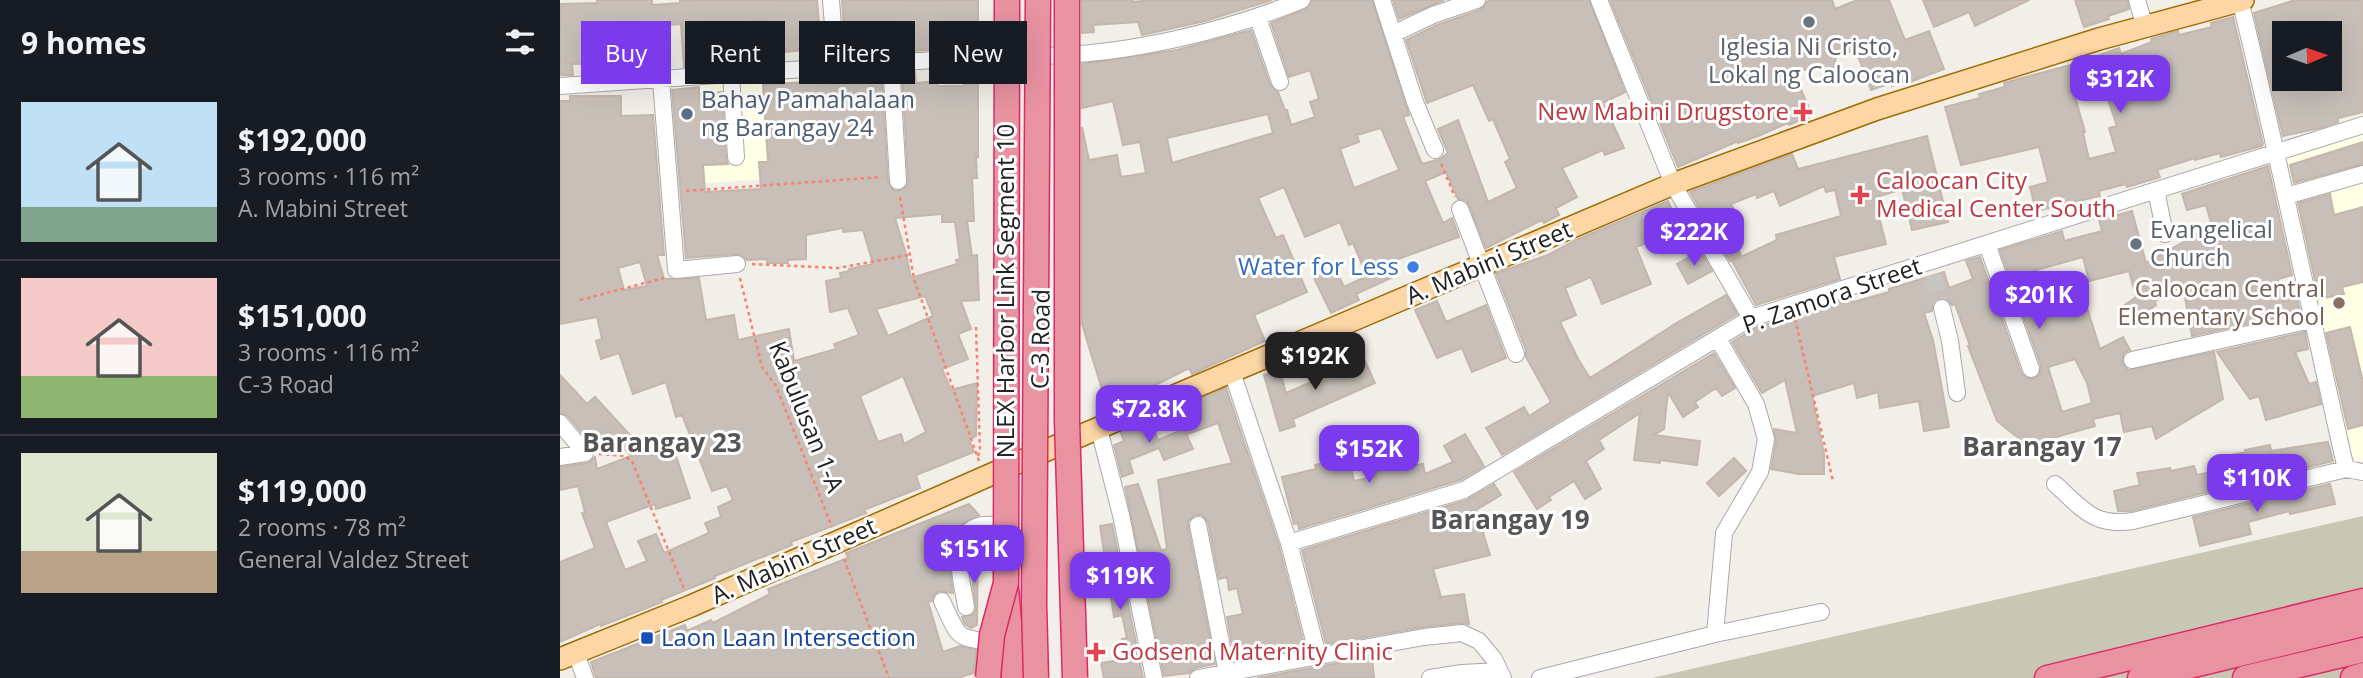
<!DOCTYPE html>
<html lang="en">
<head>
<meta charset="utf-8">
<style>
	body { margin:0; font-family:"Open Sans",sans-serif; background:#20242c; color:#f1f3f6; height:100vh; display:flex; flex-direction:column; font-size:26px; white-space:nowrap }
	* { box-sizing:border-box; margin:0 }
	p { font-size:23px; color:#9ea1a6 }
	.icon { flex:none; width:38px; height:38px; fill:none; stroke:currentColor; stroke-width:2; stroke-linecap:round; stroke-linejoin:round }
	.map { position:relative; flex:1; overflow:hidden }
	.sheet { display:flex; flex-direction:column; background:#171b24; width:560px }
	.sheet>* { flex:none }
	.hud { position:absolute; left:21px; top:21px; width:665px; height:63px; display:flex; gap:14px }
	.needle { width:46px; rotate:88deg }
	.fabs { position:absolute; left:1712px; top:21px; display:grid; gap:14px }
	.fabs a { display:grid; place-items:center; width:70px; height:70px; border-radius:0px; background:#171b24; box-shadow:0 7px 28px #0002; font-size:35px }
	.price { position:absolute; translate:-50% -60px; padding:0 16px; border-radius:14px; background:#7c3aed; color:#fff; font-size:23px; line-height:46px; filter:drop-shadow(0 2px 4px #0008) }
	.price::after { content:''; position:absolute; left:50%; top:42px; width:21px; height:16px; margin-left:-10px; background:inherit; clip-path:polygon(0 0,100% 0,50% 100%) }
	.price.selected { background:#222; color:#fff }
	ul { padding:0; list-style:none }
	li { display:flex; align-items:center; gap:21px; height:175px; padding:0 21px }
	li+li { border-top:2px solid #363941 }
	li span { display:grid; place-items:center; flex:none; width:196px; height:140px; border-radius:0px; color:#555 }
	li>.icon { margin-inline-start:auto }
	span .icon { width:84px; height:84px; fill:#fffc; stroke-width:1 }
	li b { font-size:30px }
	h2 { display:flex; justify-content:space-between; align-items:center; height:84px; padding:0 21px; font-size:30px }
	.tag { padding:0 24px; border-radius:0px; background:#171b24; box-shadow:0 7px 28px #0002; font-size:24px; line-height:63px }
	.tag.selected { background:#7c3aed; color:#fff }
	main { display:flex; flex:1; min-height:0 }
	.map>svg:first-child { display:block }
	.education { fill:#ffffe5 }
	.construction { fill:#c7c7b4 }
	.building { fill:#c7bfb8; stroke:#c4b6ab; stroke-width:2; fill-rule:evenodd }
	.lines { fill:none; stroke-linecap:round; stroke-linejoin:round }
	.minor-tunnel { stroke:#c8c6c1; stroke-width:16; stroke-dasharray:16 8; stroke-linecap:butt }
	.minor-casing { stroke:#a9a9a9; stroke-width:18 }
	.major-casing { stroke:#a06b00; stroke-width:24 }
	.highway-casing { stroke:#dc2a67; stroke-width:27 }
	.path { stroke:#fa8072; stroke-width:2.5; stroke-dasharray:3.5 3.5; stroke-linecap:butt }
	.minor { stroke:#fff; stroke-width:16 }
	.major { stroke:#fcd6a4; stroke-width:21 }
	.highway { stroke:#e892a2; stroke-width:24 }
	.highway-bridge-casing { stroke:#dc2a67; stroke-width:27; stroke-linecap:butt }
	.highway-bridge { stroke:#e892a2; stroke-width:24 }
	.worship-dot { fill:#6b7280; stroke:#fff; stroke-width:2.5 }
	.health-dot { fill:#e0444e; stroke:#fff; stroke-width:2.5 }
	.service-dot { fill:#5c6f8a; stroke:#fff; stroke-width:2.5 }
	.shop-dot { fill:#3f7fe0; stroke:#fff; stroke-width:2.5 }
	.education-dot { fill:#8d6e63; stroke:#fff; stroke-width:2.5 }
	.transit-dot { fill:#1a4fb4; stroke:#fff; stroke-width:2.5 }
	.labels { text-anchor:middle; stroke-width:6; stroke-linejoin:round; paint-order:stroke }
	.worship-label { font-size:24px; fill:#5b616d; stroke:#fff }
	.service-label { font-size:24px; fill:#4e5e75; stroke:#fff; text-anchor:start }
	.health-label { font-size:24px; fill:#be3a42; stroke:#fff; text-anchor:start }
	.street-label { font-size:24px; fill:#222; stroke:#fff }
	.shop-label { font-size:24px; fill:#366cbe; stroke:#fff; text-anchor:end }
	.education-label { font-size:24px; fill:#785e54; stroke:#fff; text-anchor:end }
	.transit-label { font-size:24px; fill:#164399; stroke:#fff; text-anchor:start }
	.neighbourhood-label { font-size:26px; font-weight:bold; fill:#555; stroke:#fff }
</style>
</head>
<body>
<main>
<section class="sheet">
<h2>9 homes<svg class="icon" aria-label="filters" viewBox="0 0 24 24"><path d="M4 7h16M4 17h16"/><circle cx="9" cy="7" r="2"/><circle cx="15" cy="17" r="2"/></svg></h2>
<ul>
<li><span style="background:linear-gradient(#bfe0f5 75%,#7fa58c 0)"><svg class="icon" aria-label="home" viewBox="0 0 24 24"><path d="M3 11l9-7 9 7M6 9v11h12V9"/></svg></span><div><b>$192,000</b><p>3 rooms · 116 m²</p><p>A. Mabini Street</p></div></li>
<li><span style="background:linear-gradient(#f6c9c9 70%,#8fb573 0)"><svg class="icon" aria-label="home" viewBox="0 0 24 24"><path d="M3 11l9-7 9 7M6 9v11h12V9"/></svg></span><div><b>$151,000</b><p>3 rooms · 116 m²</p><p>C-3 Road</p></div></li>
<li><span style="background:linear-gradient(#dfe7d0 70%,#b9a48a 0)"><svg class="icon" aria-label="home" viewBox="0 0 24 24"><path d="M3 11l9-7 9 7M6 9v11h12V9"/></svg></span><div><b>$119,000</b><p>2 rooms · 78 m²</p><p>General Valdez Street</p></div></li>
</ul>
</section>
<div class="map">
<svg width="1803" height="678" viewBox="0 0 1803 678">
	<rect width="100%" height="100%" fill="#f2efe9"/>
	<path class="education" d="M325 70 331 172 145 183 139 84Z
		M1803 132V467L1785 449 1724 157Z"/>
	<path class="construction" d="M1803 516V678H1092Z"/>
	<path class="building" d="M37 0H92V5L120 3V0H257L261 48 207 54 205 21 175 23 176 63 124 67 121 24 94 26 95 69 76 70V56L49 58V63L12 64 13 75H0V4L37 3Z
		M282 0H418V46L286 56Z
		M522 0H573V2L589 0H712L645 21 582 35 578 22 533 25 534 32 522 33Z
		M752 0H812L849 115 843 117 862 164 880 159 888 153 878 129 898 120 928 202 957 188 945 162 950 159 933 119 929 121 913 85 867 103 846 40 877 25 920 10 929 0H1029L1065 92 1043 103 1064 148 1045 155 1043 150 1002 168 1017 197 996 208 999 215 984 223 982 220 926 248 909 205 906 200 898 199 886 172 865 181 883 223 892 218 899 237 827 263 833 277 796 294 799 300 771 313 754 278 775 268 784 287 807 276 793 243 789 245 780 222 745 237 724 187 698 198 716 238 723 235 747 292 694 315 705 341 632 374 629 368 548 409 522 324V127L529 160 557 155 561 177 586 173 580 142 563 145 553 101 522 108V64L617 50 691 30 710 85 718 92 725 110H727L731 125 755 117 750 102 759 99 750 70 729 77 711 23 746 9ZM708 114 713 133 612 163 607 138ZM821 128 839 170 794 188 780 149 799 142 797 135Z
		M833 0H884L839 19Z
		M1050 0H1272L1275 9 1297 0H1329L1345 40 1369 31 1384 69 1350 82 1349 80 1332 86 1331 83 1311 90 1295 48 1283 56 1276 57 1274 68 1270 73 1252 67 1248 70 1232 69 1252 115 1229 125 1228 123 1198 136 1178 143V141L1118 167Z
		M1363 0H1469L1415 26 1409 12 1374 27Z
		M1515 0H1567L1569 9 1548 16 1549 19 1524 27Z
		M1735 0H1803V112L1778 118V122L1760 128 1723 136 1694 13ZM1724 33H1769V67L1772 79H1724Z
		M1673 17 1703 144 1702 146 1661 157 1660 153 1635 160V158L1597 170 1600 177 1567 187 1566 184 1539 191 1540 196 1476 211 1470 187 1488 182 1479 147 1401 165 1385 107 1420 98 1419 94 1445 87 1444 83 1514 64 1517 77 1510 79 1525 132 1523 133 1529 159 1556 152 1549 128 1557 126 1534 57 1559 48 1561 54 1592 42 1591 39 1618 31 1619 35 1652 27 1651 23Z
		M418 67V157H416L417 178H412L414 221H407L412 256 417 255 419 300 401 301 411 329 398 334 408 359 382 369 391 390 417 383 416 436 409 440 414 452 356 475 360 488 304 510 306 513 231 542 232 545 155 576V578L101 600 102 602 41 626 40 624 0 642V562L35 548 22 513 25 512 18 486 0 490V467L27 463 35 457 37 469 71 456 48 431 33 446 8 416 0 413V375L27 404 35 397 79 445 109 435 130 498 96 509 95 504 46 522 65 570 87 561 78 541 96 534 104 553 149 533 145 523 161 517 158 507 173 500 167 486 152 491 122 415 116 417 106 382 73 394 59 353 41 359 36 341 42 339 37 317 0 324V101H10V96H61V116L93 115 104 255H97L104 279 139 278 146 320 174 315 178 340 229 329 234 361 276 349 274 344 299 335 288 308 270 312 266 281 281 278 280 273 289 271V269L313 264 303 230 283 232V228L246 235V259L227 260 228 263H207V259L187 260 182 255 177 254 126 258 112 90 139 87V94L162 92 166 158 168 164 143 165 145 192 201 189 199 162H208L203 85 285 79V83L322 80 328 182 333 190 339 191 347 186 348 180 342 73 355 72 356 83 377 81V86H404V68ZM382 214V222H395L400 259 396 260 397 264 351 278 346 254 335 218ZM80 262 87 286 64 290 58 268ZM365 296 373 316 328 336 316 309ZM343 376 366 432 344 444 341 434 318 442 300 396Z
		M1367 136 1388 222 1352 230 1342 189 1314 198 1326 244 1274 257 1280 279 1196 305 1172 261 1217 240 1216 235 1281 216 1275 190 1266 192 1264 186 1220 206 1214 191 1197 198 1196 194 1171 204 1176 213 1163 221 1181 255 1170 261 1130 192 1232 154 1238 169Z
		M1803 142V164L1734 183 1730 165Z
		M1708 166 1732 275 1718 279 1723 301 1737 298 1740 312 1632 336 1623 286 1595 301 1596 305 1572 322 1562 307 1576 297 1569 271 1529 281 1523 257 1473 271 1486 311 1524 298 1540 349 1563 337 1570 350 1564 353 1562 362 1568 370 1654 352 1663 399 1596 439 1592 426 1564 432 1560 413 1533 419 1535 426 1467 445 1437 421 1408 346H1410L1395 304 1392 305 1389 300 1380 298 1374 301 1372 311 1364 313 1373 340 1389 427 1364 431 1359 401 1320 408 1318 392 1297 398 1294 383 1252 396 1264 454V474H1238L1211 469 1216 441 1214 429 1237 433 1225 380 1202 393 1172 342 1195 328 1292 297 1294 302 1329 292V289L1384 272 1389 288 1413 279 1406 261 1420 257 1461 372 1465 377 1474 379 1479 375 1481 366 1440 250 1502 231 1504 241 1542 231 1539 220 1572 211 1586 263 1652 226 1646 205 1627 210 1622 194ZM1515 359 1527 383 1532 403 1502 412 1488 367Z
		M1770 194 1774 215 1803 207V282L1782 287 1784 294 1759 299 1738 203Z
		M1108 201 1118 225 1088 237 1090 242 1076 247 1091 284 1042 304 1031 277 1005 288 1016 315 1000 322 1018 359 1030 378 1118 322 1166 295 1177 314 942 455 926 428 964 407 969 416 991 402 966 357V350L936 273 988 255 1016 240Z
		M1140 251 1152 271 1128 284 1117 264Z
		M877 301 886 322 926 305 946 358 912 372 902 348 877 358 855 310Z
		M1790 327 1803 382V425L1788 429 1766 333Z
		M1745 332 1748 349 1735 352 1749 384 1756 382 1761 404 1706 420 1699 396 1690 399 1657 352Z
		M1154 353 1175 388 1162 396 1156 388 1135 402 1138 407 1123 417 1108 392 1104 429 1094 435 1140 441 1137 465 1100 460V463L1074 460 1080 413 1039 440 1044 449 1026 461 1041 489 1025 499 1014 481 989 497 991 500 977 509 954 472Z
		M804 359 815 383 733 419 735 426 720 431 704 375 720 371 726 393Z
		M666 388 719 546 745 648 675 661 667 617 683 614 677 588 669 590 667 577 659 579 648 522 642 515H635L628 521V527L655 664 635 668 629 673 604 676 565 487 578 484 601 550 607 549 598 480 672 463 658 423 628 434 619 408Z
		M590 421 598 440 624 429 633 449 604 460 599 448 569 460 573 473 562 477 554 445 564 441 561 433Z
		M905 434 924 466 900 480 739 529 738 523 734 524 722 477 756 469 755 465 789 458 794 481 816 476 815 472 863 464 865 474 893 462 884 446Z
		M1768 442 1773 461 1571 511H1558L1554 491 1580 485 1577 473 1610 468 1611 471 1634 466 1637 475 1662 470 1660 457 1686 452 1685 450 1710 445 1711 451Z
		M1174 458 1186 471 1159 496 1147 483Z
		M934 484 941 495 916 510 930 555 873 569 881 597 904 594 909 624 901 623 863 627 766 644 742 550 907 500Z
		M1770 484 1775 504 1730 514V511L1688 522 1691 534 1640 546 1633 517Z
		M409 504 419 515 400 526 394 535 390 548 389 563 393 593 378 591 373 596 372 601 368 602 383 652 400 646 416 650 414 673 397 678H36L31 662 125 625 127 631 151 620 153 623 210 594 208 589 288 558 286 553Z
		M552 524 583 678H544L541 663 566 659 562 639 567 638 562 615 554 617 540 526Z
		M418 538 417 625 411 628 405 624 402 617 412 615 416 610 410 562 412 545Z
		M812 657 814 678H697Z"/>
	<g class="lines">
		<path class="minor-tunnel" d="M1373 275 1382 308"/>
		<defs>
			<path id="minor" d="M271 0 276 65
				M822 0 855 102 875 150
				M1039 0 1113 184 1191 318
				M1577 0 1585 27
				M1680 0C1719 155 1750 313 1786 469
				M698 18 720 82
				M833 34 873 15 917 0
				M484 56C569 54 663 32 742 0
				M331 62 338 181
				M171 74 176 157
				M101 80 116 270 177 264
				M0 86 445 55
				M1596 190 1605 234
				M1726 196 1803 174
				M900 209 956 354
				M1427 244 1471 369
				M1382 308 1390 341 1397 393
				M1572 360 1751 320
				M672 372 729 543 758 656
				M0 423 25 453
				M539 429 561 515 594 678
				M0 457 25 453
				M1495 484C1522 508 1533 527 1573 521L1786 469 1803 472
				M638 525 668 678
				M729 543 904 490 1191 318 1803 125
				M382 601C401 642 395 637 440 643
				M406 607C403 583 387 538 418 526 424 524 433 525 440 525
				M1155 634 1164 533 1200 472 1206 439 1196 404 1158 339
				M16 653 25 678
				M638 678 864 637 902 633 919 641 934 659 943 678
				M870 678 902 673 939 671
				M980 678 1155 634 1261 612"/>
			<path id="major" d="M0 659 131 606 480 453 1113 184 1317 109 1539 39 1683 0"/>
			<path id="highway" d="M446 588 454 678
				M1487 678 1803 601
				M1580 678 1803 624
				M1685 678 1803 650
				M1793 678 1803 675"/>
		</defs>
		<use href="#minor" class="minor-casing"/>
		<use href="#major" class="major-casing"/>
		<use href="#highway" class="highway-casing"/>
		<path class="path" d="M881 164 895 197
			M126 191 322 177
			M340 197 354 279 419 461
			M192 264 278 268 349 255
			M180 278 202 367 216 386 272 527
			M20 300 104 278
			M1235 319 1273 481
			M416 327 420 451 418 456
			M39 454 65 456 72 461 125 591
			M284 559 329 678"/>
		<use href="#minor" class="minor"/>
		<use href="#major" class="major"/>
		<use href="#highway" class="highway"/>
		<defs>
			<path id="highway-bridge" d="M507 0V421L515 678
				M428 678 432 635 446 583 447 0
				M476 678 474 604 478 0"/>
		</defs>
		<use href="#highway-bridge" class="highway-bridge-casing"/>
		<use href="#highway-bridge" class="highway-bridge"/>
	</g>
	<g class="worship-dot">
		<circle cx="1249" cy="22" r="7"/>
		<circle cx="1576" cy="244" r="7"/>
	</g>
	<g class="health-dot">
		<path d="M1239.5 101.5h7v7h7v7h-7v7h-7v-7h-7v-7h7z"/>
		<path d="M1296.5 184.5h7v7h7v7h-7v7h-7v-7h-7v-7h7z"/>
		<path d="M532.5 641.5h7v7h7v7h-7v7h-7v-7h-7v-7h7z"/>
	</g>
	<circle class="service-dot" cx="127" cy="114" r="7"/>
	<circle class="shop-dot" cx="853" cy="267" r="7"/>
	<circle class="education-dot" cx="1779" cy="303" r="7"/>
	<rect class="transit-dot" x="80" y="631" width="14" height="14" rx="3.5"/>
	<g class="labels">
		<g class="worship-label">
			<text x="1249" y="55">Iglesia Ni Cristo,<tspan x="1249" dy="28">Lokal ng Caloocan</tspan></text>
			<text x="1590" y="238" text-anchor="start">Evangelical<tspan x="1590" dy="28">Church</tspan></text>
		</g>
		<g class="service-label">
			<text x="141" y="108">Bahay Pamahalaan<tspan x="141" dy="28">ng Barangay 24</tspan></text>
		</g>
		<g class="health-label">
			<text x="1229" y="120" text-anchor="end">New Mabini Drugstore</text>
			<text x="1316" y="189">Caloocan City<tspan x="1316" dy="28">Medical Center South</tspan></text>
			<text x="552" y="660">Godsend Maternity Clinic</text>
		</g>
		<g class="street-label">
			<text transform="translate(929 263) rotate(-23)" y="8">A. Mabini Street</text>
			<text transform="translate(446 291) rotate(-90)" y="8">NLEX Harbor Link Segment 10</text>
			<text transform="translate(1272 296) rotate(-19)" y="8">P. Zamora Street</text>
			<text transform="translate(481 339) rotate(-89)" y="8">C-3 Road</text>
			<text transform="translate(246 417) rotate(68)" y="8">Kabulusan 1-A</text>
			<text transform="translate(234 561) rotate(-24)" y="8">A. Mabini Street</text>
		</g>
		<g class="shop-label">
			<text x="839" y="275">Water for Less</text>
		</g>
		<g class="education-label">
			<text x="1765" y="297">Caloocan Central<tspan x="1765" dy="28">Elementary School</tspan></text>
		</g>
		<g class="transit-label">
			<text x="101" y="646">Laon Laan Intersection</text>
		</g>
		<g class="neighbourhood-label">
			<text x="102" y="452">Barangay 23</text>
			<text x="1482" y="456">Barangay 17</text>
			<text x="950" y="529">Barangay 19</text>
		</g>
	</g>
</svg>
<div class="fabs">
<a><svg class="needle" viewBox="-14 -14 28 28"><path d="M0-13l5 13h-10z" fill="#e53935"/><path d="M0 13l5-13h-10z" fill="#9ea1a6"/></svg></a>
</div>
<b class="price" style="left:1560px;top:115px">$312K</b>
<b class="price" style="left:1134px;top:268px">$222K</b>
<b class="price" style="left:1479px;top:331px">$201K</b>
<b class="price selected" style="left:755px;top:392px">$192K</b>
<b class="price" style="left:589px;top:445px">$72.8K</b>
<b class="price" style="left:809px;top:485px">$152K</b>
<b class="price" style="left:1697px;top:514px">$110K</b>
<b class="price" style="left:414px;top:585px">$151K</b>
<b class="price" style="left:560px;top:612px">$119K</b>
<div class="hud">
<a class="tag selected">Buy</a>
<a class="tag">Rent</a>
<a class="tag">Filters</a>
<a class="tag">New</a>
</div>
</div>
</main>
</body>
</html>
